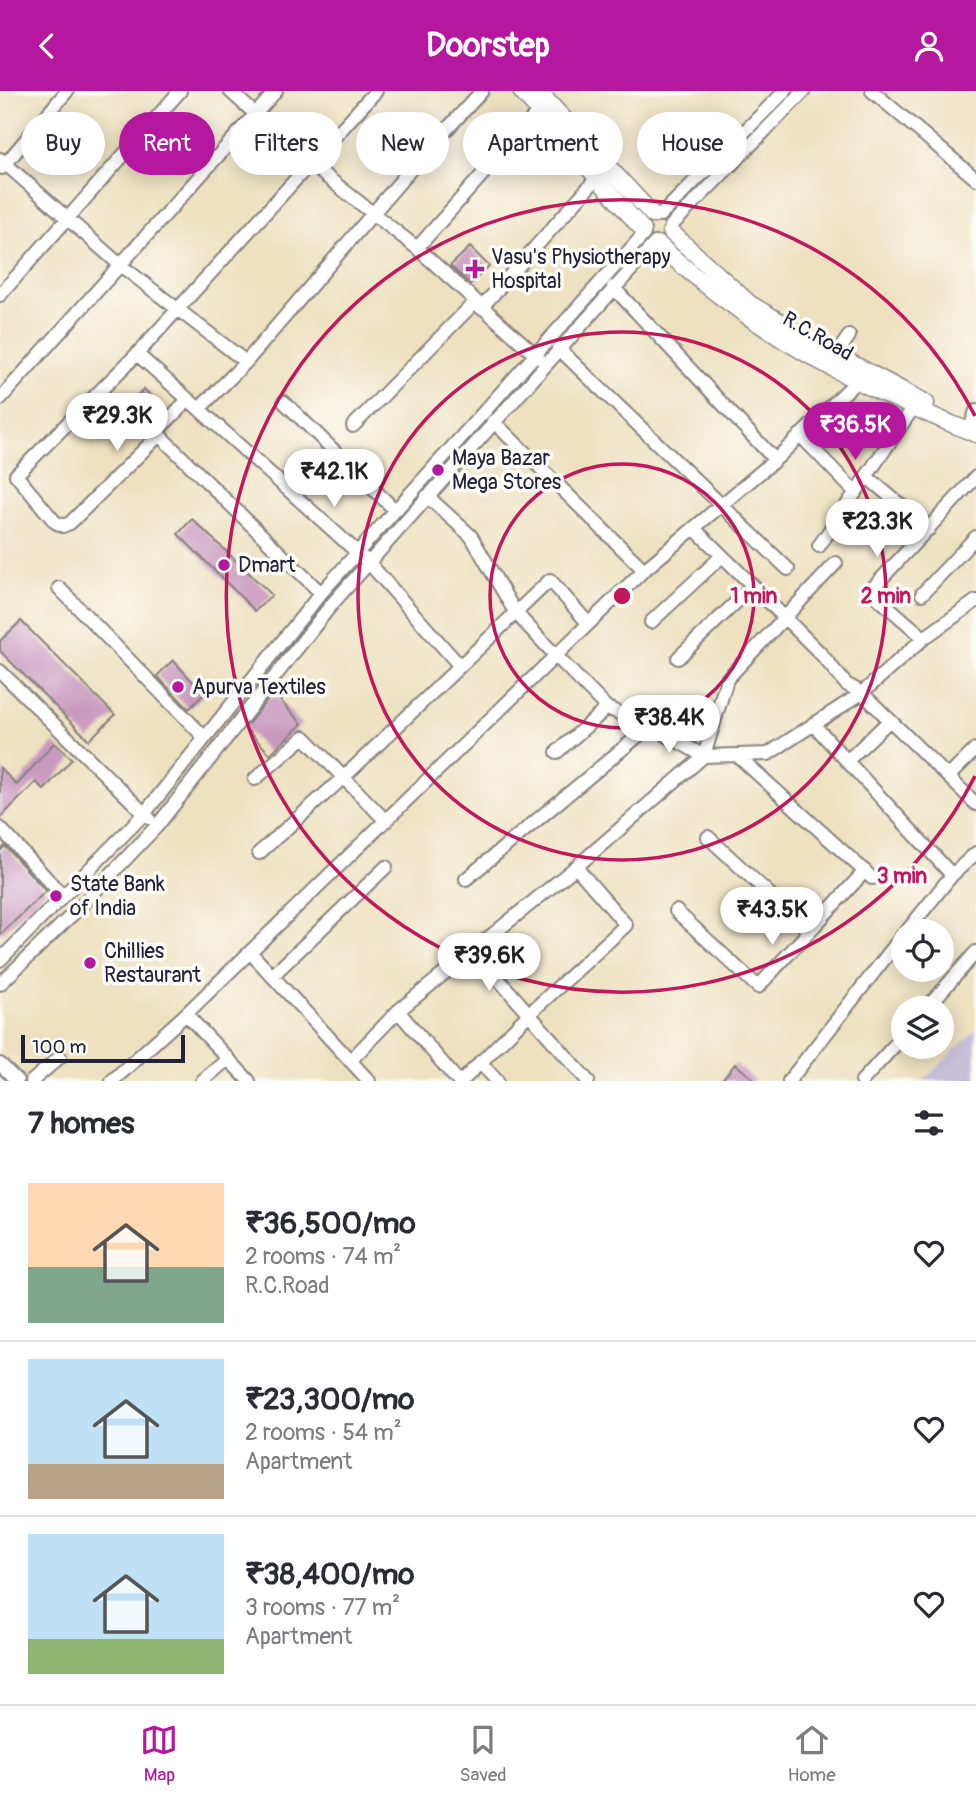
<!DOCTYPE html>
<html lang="en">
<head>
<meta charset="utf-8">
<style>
	body { margin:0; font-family:Pangolin,sans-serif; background:#f7f7f7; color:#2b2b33; height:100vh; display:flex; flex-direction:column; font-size:26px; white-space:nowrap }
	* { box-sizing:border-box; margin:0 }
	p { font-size:23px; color:#7c7c81 }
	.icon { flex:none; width:38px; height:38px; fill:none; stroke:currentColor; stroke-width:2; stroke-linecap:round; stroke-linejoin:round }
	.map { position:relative; height:990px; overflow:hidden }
	.panel { display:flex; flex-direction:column; background:#fff; flex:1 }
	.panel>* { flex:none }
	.hud { position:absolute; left:21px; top:21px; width:934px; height:63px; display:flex; gap:14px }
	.buttons { position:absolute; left:891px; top:828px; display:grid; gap:14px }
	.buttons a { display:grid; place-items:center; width:63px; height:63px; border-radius:50%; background:#fff; box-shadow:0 4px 18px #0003; font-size:35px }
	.scale { position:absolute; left:21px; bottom:18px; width:164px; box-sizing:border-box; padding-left:7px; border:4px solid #22223b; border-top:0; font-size:19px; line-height:24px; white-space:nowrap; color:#22223b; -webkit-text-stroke:5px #fdfcf7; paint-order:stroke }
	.price { position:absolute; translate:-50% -60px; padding:0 16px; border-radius:24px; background:#fff; color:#222; font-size:23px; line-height:46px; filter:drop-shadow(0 2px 4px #0008) }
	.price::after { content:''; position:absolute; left:50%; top:42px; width:21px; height:16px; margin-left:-10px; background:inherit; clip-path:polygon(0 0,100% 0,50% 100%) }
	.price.active { background:#b5179e; color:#fff }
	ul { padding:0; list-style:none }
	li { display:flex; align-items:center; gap:21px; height:175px; padding:0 28px }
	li+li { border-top:2px solid #e1e1e2 }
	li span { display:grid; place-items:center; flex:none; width:196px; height:140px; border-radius:0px; color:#555 }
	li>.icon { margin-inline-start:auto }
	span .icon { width:84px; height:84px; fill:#fffc; stroke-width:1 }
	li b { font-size:30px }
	h2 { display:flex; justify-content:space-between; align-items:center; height:84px; padding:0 28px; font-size:30px }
	.chip { padding:0 24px; border-radius:32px; background:#fff; box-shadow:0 4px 18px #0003; font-size:24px; line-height:63px }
	.chip.active { background:#b5179e; color:#fff }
	header { display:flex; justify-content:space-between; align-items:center; height:91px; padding:0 28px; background:#b5179e; color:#fff; font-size:32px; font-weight:700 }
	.tab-bar { display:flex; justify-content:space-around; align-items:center; height:98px; border-top:2px solid #e1e1e2; background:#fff; font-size:19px; color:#7c7c81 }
	.tab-bar a { display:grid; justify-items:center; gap:4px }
	.tab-bar .active { color:#b5179e }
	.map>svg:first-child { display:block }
	.industrial { fill:#c8c0d8 }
	.building { fill:#c999bf }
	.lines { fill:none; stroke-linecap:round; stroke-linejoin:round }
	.minor-casing { stroke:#88827e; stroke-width:16 }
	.major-casing { stroke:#88827e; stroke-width:19 }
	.minor { stroke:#fff; stroke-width:12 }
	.major { stroke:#fff; stroke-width:16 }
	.ring { fill:none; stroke:#c2185b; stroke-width:3.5 }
	.poi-dot { fill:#b5179e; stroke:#fdfcf7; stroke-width:2.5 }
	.labels { text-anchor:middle; stroke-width:7; stroke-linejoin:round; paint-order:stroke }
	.poi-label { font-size:21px; fill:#22223b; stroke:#fdfcf7; text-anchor:start }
	.street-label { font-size:21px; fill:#22223b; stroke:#fdfcf7 }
	.centre { fill:#c2185b; stroke:#fdfcf7; stroke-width:3.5 }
	.ring-label { font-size:21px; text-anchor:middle; font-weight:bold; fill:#c2185b; stroke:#fdfcf7; stroke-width:7; stroke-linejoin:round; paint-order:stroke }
</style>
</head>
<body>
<header><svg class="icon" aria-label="back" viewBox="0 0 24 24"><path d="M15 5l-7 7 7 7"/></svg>Doorstep<svg class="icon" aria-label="person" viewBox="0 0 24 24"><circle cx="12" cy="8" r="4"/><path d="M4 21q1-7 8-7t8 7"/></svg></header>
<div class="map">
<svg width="976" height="990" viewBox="0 0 976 990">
	<rect width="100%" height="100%" fill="#fdfcf7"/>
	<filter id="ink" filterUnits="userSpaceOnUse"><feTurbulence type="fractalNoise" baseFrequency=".0143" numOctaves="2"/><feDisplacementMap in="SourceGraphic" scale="14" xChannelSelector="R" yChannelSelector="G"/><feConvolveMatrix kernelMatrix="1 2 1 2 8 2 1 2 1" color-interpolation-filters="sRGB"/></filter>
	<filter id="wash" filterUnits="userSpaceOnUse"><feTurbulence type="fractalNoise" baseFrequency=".00686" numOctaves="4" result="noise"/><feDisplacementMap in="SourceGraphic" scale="28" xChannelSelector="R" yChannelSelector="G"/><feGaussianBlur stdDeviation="1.57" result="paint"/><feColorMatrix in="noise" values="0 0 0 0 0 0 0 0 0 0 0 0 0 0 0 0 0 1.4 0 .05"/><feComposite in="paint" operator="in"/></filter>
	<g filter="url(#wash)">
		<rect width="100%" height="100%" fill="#ede1c0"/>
		<path class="industrial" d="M976 939V990H923Z"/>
		<g id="blocks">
			<path class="building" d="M470 156 489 175 470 193 450 175Z
				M144 298 163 316 145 334 126 316Z
				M192 428 272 504 255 520 178 443Z
				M21 530 115 624 89 649 0 560V550Z
				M173 569 204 603 189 618 157 585Z
				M273 602 302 633 270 663 245 637Z
				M54 652 72 668 44 699 36 691 0 727V677L17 694Z
				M5 755 46 800 0 844V760Z
				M735 973 756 990H721Z"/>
		</g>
	</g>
	<g filter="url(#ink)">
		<use href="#blocks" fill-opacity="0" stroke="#88827e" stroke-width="2"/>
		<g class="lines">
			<defs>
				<path id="minor" d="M230 0 309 72 417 157 539 267
					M872 0 976 88
					M0 68 119 173 246 271 416 72 482 0
					M2 77 67 0
					M661 124 785 0
					M671 135 804 0
					M417 157 538 21
					M613 196 775 369
					M0 204 180 0
					M481 217 596 88
					M558 257 788 478
					M137 263 16 384 55 431 63 435 70 432 159 344
					M836 264 849 245
					M246 271 199 318 369 472 459 574
					M0 308 276 0
					M188 309 156 341 321 502
					M284 311 395 419
					M199 318 137 263 376 0
					M493 330 644 479
					M972 332 976 320
					M353 335 475 211
					M800 344 854 400
					M873 391 929 438
					M427 405 471 445 515 521 556 565 607 617 650 635 466 788
					M819 455 913 317
					M753 495 821 563 846 593 862 602 976 713
					M59 497 205 647
					M922 503 976 446
					M651 531 722 465
					M924 547 870 500 976 386
					M678 567 753 495 694 437
					M0 580 149 727
					M813 633 952 784
					M650 635 704 665 727 588 836 472
					M557 661 607 617
					M738 665 872 787
					M847 670 890 629
					M949 685 976 658
					M255 688 304 646 386 730
					M0 737 63 805
					M708 746 809 840
					M259 762 344 686 550 489 588 532
					M576 776 626 834 529 923 588 990
					M676 820 758 896 865 780
					M907 840 952 784 976 762
					M250 861 369 990
					M0 869 144 723 321 502 644 143
					M272 885 386 776
					M0 893 77 819 157 735 332 513 655 152
					M927 917 976 861
					M398 920 458 990
					M186 923 249 990
					M350 970 398 920 576 776 704 665 768 663 862 602 924 547 976 510
					M480 971 497 990
					M0 973 17 990
					M32 990 60 966
					M112 990 186 923 644 479 775 369 862 285
					M202 990 228 968
					M462 990 529 923 473 859
					M789 990 903 844
					M862 990 903 945"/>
				<path id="major" d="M521 0 643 139
					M538 0 653 124
					M671 141 750 213 836 264 926 312
					M658 153C758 245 851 292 976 343"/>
			</defs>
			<use href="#minor" class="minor-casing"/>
			<use href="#major" class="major-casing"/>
			<use href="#minor" class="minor"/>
			<use href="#major" class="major"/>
		</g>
	</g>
	<g class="ring">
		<circle cx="622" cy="505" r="132"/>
		<circle cx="622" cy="505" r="264"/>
		<path d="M975 685A396 396 0 1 1 975 325"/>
	</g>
	<g class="poi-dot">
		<path d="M471.5 167.5h7v7h7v7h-7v7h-7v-7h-7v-7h7z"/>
		<circle cx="438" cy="379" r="7"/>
		<circle cx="224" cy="474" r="7"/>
		<circle cx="178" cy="596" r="7"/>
		<circle cx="56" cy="805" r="7"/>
		<circle cx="90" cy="872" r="7"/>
	</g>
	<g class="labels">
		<g class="poi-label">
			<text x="491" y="173">Vasu's Physiotherapy<tspan x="491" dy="24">Hospital</tspan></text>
			<text x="452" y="374">Maya Bazar<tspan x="452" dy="24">Mega Stores</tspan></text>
			<text x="238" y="481">Dmart</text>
			<text x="192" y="603">Apurva Textiles</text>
			<text x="70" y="800">State Bank<tspan x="70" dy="24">of India</tspan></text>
			<text x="104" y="867">Chillies<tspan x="104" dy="24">Restaurant</tspan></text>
		</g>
		<g class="street-label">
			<text transform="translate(818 245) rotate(30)" y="7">R.C.Road</text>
		</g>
	</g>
	<circle cx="622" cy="505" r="10" class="centre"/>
	<g class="ring-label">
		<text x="754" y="512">1 min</text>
		<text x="886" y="512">2 min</text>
		<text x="902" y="792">3 min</text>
	</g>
</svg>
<div class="buttons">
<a><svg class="icon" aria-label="locate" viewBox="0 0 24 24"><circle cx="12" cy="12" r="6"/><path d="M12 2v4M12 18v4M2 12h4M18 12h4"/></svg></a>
<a><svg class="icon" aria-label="layers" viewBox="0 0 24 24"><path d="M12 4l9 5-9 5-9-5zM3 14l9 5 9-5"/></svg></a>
</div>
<div class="scale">100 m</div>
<b class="price" style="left:117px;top:362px">₹29.3K</b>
<b class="price active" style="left:855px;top:371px">₹36.5K</b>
<b class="price" style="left:334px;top:418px">₹42.1K</b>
<b class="price" style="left:877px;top:468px">₹23.3K</b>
<b class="price" style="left:669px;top:664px">₹38.4K</b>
<b class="price" style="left:772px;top:856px">₹43.5K</b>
<b class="price" style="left:489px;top:902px">₹39.6K</b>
<div class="hud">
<a class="chip">Buy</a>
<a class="chip active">Rent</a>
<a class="chip">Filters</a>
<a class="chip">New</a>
<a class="chip">Apartment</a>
<a class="chip">House</a>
</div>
</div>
<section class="panel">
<h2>7 homes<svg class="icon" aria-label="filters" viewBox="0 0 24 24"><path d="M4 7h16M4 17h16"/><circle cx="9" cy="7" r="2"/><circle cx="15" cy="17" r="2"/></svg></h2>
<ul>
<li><span style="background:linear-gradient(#ffd9b3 60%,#7fa58c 0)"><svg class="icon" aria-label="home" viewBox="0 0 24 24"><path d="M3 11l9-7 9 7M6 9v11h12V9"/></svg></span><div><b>₹36,500/mo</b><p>2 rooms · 74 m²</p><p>R.C.Road</p></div><svg class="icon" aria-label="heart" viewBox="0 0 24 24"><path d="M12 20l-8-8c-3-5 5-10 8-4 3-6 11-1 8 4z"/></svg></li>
<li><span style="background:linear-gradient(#bfe0f5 75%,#b9a48a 0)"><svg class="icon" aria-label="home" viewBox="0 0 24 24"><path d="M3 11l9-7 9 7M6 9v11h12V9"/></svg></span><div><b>₹23,300/mo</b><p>2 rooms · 54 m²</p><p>Apartment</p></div><svg class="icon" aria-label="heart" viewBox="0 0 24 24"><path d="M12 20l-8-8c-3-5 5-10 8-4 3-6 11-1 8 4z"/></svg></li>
<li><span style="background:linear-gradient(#bfe0f5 75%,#8fb573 0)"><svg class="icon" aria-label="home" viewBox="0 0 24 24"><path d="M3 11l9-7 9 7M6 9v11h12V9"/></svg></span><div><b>₹38,400/mo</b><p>3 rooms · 77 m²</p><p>Apartment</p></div><svg class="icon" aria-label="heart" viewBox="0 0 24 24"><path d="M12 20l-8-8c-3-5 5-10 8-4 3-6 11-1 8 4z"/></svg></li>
</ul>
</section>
<nav class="tab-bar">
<a class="active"><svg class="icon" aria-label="map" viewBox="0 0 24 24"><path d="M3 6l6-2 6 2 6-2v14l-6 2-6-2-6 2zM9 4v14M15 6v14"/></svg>Map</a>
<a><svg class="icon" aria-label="saved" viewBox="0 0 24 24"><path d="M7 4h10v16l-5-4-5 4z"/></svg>Saved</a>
<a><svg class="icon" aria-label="home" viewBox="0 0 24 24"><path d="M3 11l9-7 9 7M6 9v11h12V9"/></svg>Home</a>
</nav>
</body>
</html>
